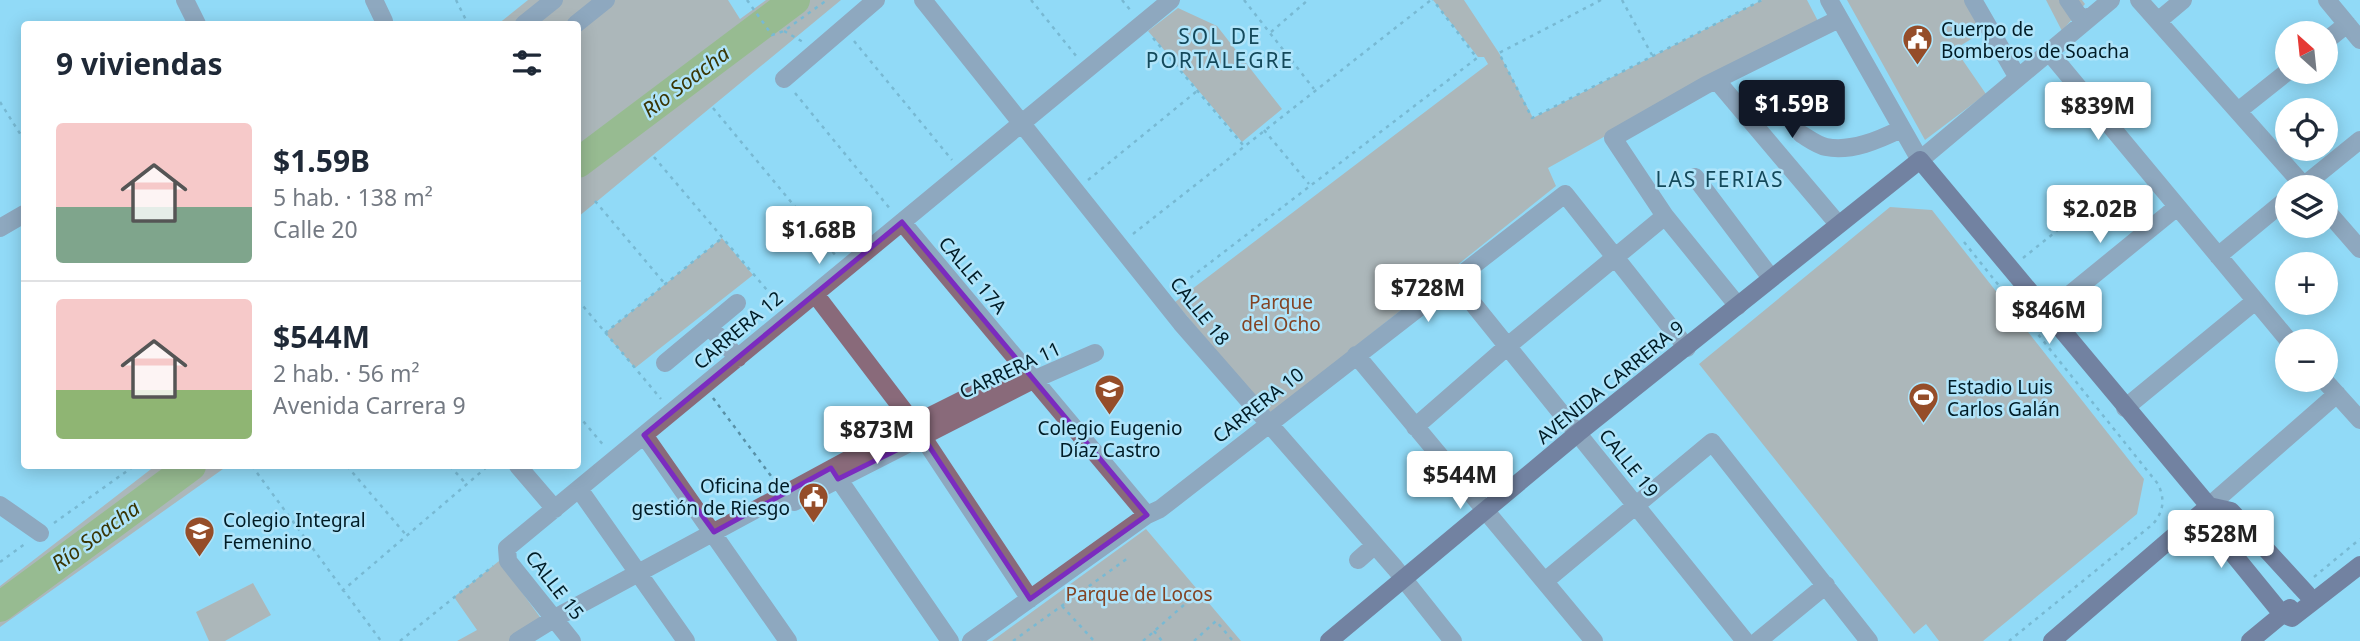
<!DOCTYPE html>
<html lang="es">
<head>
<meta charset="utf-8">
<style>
	body { margin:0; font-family:"Noto Sans",sans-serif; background:#f6f6f7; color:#1f2937; height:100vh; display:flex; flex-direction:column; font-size:26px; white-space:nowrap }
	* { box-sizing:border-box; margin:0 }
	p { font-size:23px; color:#747a83 }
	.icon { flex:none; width:38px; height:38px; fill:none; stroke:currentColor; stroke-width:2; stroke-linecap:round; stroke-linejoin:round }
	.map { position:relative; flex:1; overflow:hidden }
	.details { position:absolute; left:21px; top:21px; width:560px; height:448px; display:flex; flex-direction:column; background:#fff; border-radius:7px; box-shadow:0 4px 18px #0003 }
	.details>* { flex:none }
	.needle { width:46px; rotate:333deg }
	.buttons { position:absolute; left:2275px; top:21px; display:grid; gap:14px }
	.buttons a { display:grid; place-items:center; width:63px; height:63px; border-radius:50%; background:#fff; box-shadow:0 4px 18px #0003; font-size:35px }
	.price { position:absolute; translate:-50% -60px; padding:0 16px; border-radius:7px; background:#fff; color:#222; font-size:23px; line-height:46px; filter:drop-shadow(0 2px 4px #0008) }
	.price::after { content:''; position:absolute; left:50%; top:42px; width:21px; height:16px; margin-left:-10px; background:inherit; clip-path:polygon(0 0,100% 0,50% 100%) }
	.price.active { background:#111827; color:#fff }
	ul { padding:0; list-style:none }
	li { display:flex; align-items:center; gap:21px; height:175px; padding:0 35px }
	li+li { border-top:2px solid #e0e1e3 }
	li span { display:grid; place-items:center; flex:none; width:196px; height:140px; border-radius:7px; color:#555 }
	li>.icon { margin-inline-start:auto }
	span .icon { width:84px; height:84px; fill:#fffc; stroke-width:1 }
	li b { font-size:30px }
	h2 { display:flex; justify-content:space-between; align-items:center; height:84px; padding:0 35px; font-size:30px }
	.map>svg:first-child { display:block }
	.green { fill:#cc8d70 }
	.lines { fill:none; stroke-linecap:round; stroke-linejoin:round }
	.river { stroke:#9d9515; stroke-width:30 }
	.path { stroke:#5991a7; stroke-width:2.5; stroke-dasharray:3.5 5; stroke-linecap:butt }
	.minor { stroke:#896a7a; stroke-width:18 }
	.major { stroke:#4c1838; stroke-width:18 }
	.marked { fill:none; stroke:#7b2cbf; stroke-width:5; stroke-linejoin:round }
	.labels { text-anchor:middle; stroke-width:5; stroke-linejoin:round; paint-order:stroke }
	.poi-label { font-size:19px; fill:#001c26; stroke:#afe4fa; text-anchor:start }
	.street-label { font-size:19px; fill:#001c26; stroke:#afe4fa }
	.park-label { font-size:19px; fill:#834323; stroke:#afe4fa }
	.neighbourhood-label { font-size:21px; letter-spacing:2px; fill:#14495b; stroke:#afe4fa }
	.water-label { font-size:21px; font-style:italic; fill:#3a3605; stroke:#afe4fa }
</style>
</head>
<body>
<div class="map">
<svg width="2360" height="641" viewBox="0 0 2360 641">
	<rect width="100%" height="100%" fill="#91daf7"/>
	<path class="green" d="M528 0H728L740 19 766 0H841L578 217V24H498Z
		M1433 0H1464L1499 53 1533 118 1762 0H1807L1819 23 1715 75 1548 168 1556 186 1270 415 1175 302 1488 64 1484 57H1478Z
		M1847 0H1969L1986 30 1955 49 1986 94 1925 140Z
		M2046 0H2082L2085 4 2062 31Z
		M1178 8 1217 26 1282 109 1242 142 1148 31Z
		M1890 207 1932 210 2144 479 2137 514 1983 641H1939L1926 624 1914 634 1699 364Z
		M722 238 753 275 635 368 605 333Z
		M155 466H243L223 469 0 627V586Z
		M1146 529 1241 641H992Z
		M499 561 545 624 518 641H457L477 630 454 597Z
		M253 583 271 615 225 641H209L196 612Z"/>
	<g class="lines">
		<path class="river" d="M578 163 795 0
			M0 607 191 466"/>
		<path class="path" d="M456 0 468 24
			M747 0 772 35 784 31 827 0
			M1031 0 1077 57
			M1122 0 1131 11
			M1244 0 1314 89
			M1601 0 1499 53 1532 118 1762 0
			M1622 0 1652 55
			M784 31 803 42
			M1271 32 1308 0
			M1153 38 1243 145
			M854 41 952 160
			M795 93 891 210
			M0 102 24 140
			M713 108 836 256
			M1264 130 1309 184
			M654 157 778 303
			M1088 180 1197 91
			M595 201 665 284
			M1133 234 1431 0
			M1964 242 2158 484C2165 499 2164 511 2153 524L2009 641
			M2023 258 2064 225
			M1177 288 1477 58 1433 0
			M578 300 661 399
			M605 333 722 238
			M713 398 774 480
			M578 415 605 447
			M252 466 381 641
			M347 466 407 536
			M450 466 467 485
			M54 523 134 466
			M2187 547 2189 551 2205 549
			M0 562 26 543
			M2314 577 2360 539
			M342 591 488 466
			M1062 606 1094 641
			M1154 631 1162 641
			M400 641 493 566
			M1013 641 1128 558
			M1143 641 1185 604 1181 600
			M1194 641 1216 621 1233 641"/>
		<path class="minor" d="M185 0 197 24
			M374 0 384 21
			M923 0 1181 323 1395 568 1453 641
			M1829 0 1920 160 2111 0
			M1973 0 2018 78
			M2068 0 2081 19 2092 16
			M2139 0 2305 187
			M2327 0 2360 40
			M2158 21 2183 0
			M524 24 554 0
			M576 24 606 0
			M2326 41 2347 24
			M2049 52 2289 341
			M784 79 876 0
			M1717 81 1838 224
			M2238 111 2287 72
			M1801 134C1808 138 1817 145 1826 147 1851 152 1879 140 1901 129
			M1695 177 1771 278
			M2302 187 2360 140
			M2326 210 2360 249
			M902 222 1147 515
			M0 228 24 214
			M2218 256 2287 199
			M1454 280 1745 641
			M815 294 914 424 1030 599
			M1738 306 1665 216 1613 138 1706 85 1839 19
			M2047 313 2177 207
			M709 326 738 358
			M1356 355 1594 641
			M665 363 737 303
			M2324 380 2360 420
			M2125 408 2254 302
			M1415 427 1509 345 1665 216
			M644 435 788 641
			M518 466 555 509
			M833 471 950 641
			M579 489 686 641
			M794 502 1033 380 1095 353
			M0 505 40 533
			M2209 506 2337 394
			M1358 560 1375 545
			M1545 581 1712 442 1869 641
			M518 641 555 618 914 424 1024 369
			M572 641 508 561 507 548 1171 0
			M971 641 1147 515 1160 509 1565 194 1687 348
			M1758 641 1826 585"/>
		<path class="major" d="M2209 506 2231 511 2307 594
			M1329 641 1578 433 1920 160 2209 506 2211 527 2282 614 2292 618 2360 565
			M2052 641 2209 506
			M2250 641 2290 608"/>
	</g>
	<path d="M0 0H2360V641H0ZM902 222 1147 515 1030 599 923 437 838 479 831 468 714 532 644 435Z" fill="#91daf7" fill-opacity=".55" fill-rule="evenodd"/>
	<path class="marked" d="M902 222 1147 515 1030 599 923 437 838 479 831 468 714 532 644 435Z"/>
	<defs>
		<symbol id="civic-pin" viewBox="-11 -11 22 30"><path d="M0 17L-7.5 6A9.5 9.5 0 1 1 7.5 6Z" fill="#954d29" stroke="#afe4fa"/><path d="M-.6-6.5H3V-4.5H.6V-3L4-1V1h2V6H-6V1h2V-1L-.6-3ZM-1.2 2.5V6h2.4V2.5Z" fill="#fff"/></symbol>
		<symbol id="school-pin" viewBox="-11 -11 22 30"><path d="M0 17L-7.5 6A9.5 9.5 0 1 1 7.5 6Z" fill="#954d29" stroke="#afe4fa"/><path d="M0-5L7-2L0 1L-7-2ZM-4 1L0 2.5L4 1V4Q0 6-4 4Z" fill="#fff"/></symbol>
		<symbol id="stadium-pin" viewBox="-11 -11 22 30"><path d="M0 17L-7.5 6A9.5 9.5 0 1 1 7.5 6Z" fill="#954d29" stroke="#afe4fa"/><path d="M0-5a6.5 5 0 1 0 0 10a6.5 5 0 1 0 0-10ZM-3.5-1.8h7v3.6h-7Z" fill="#fff"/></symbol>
	</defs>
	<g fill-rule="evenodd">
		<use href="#civic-pin" x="1900" y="22" width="35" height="47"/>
		<use href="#school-pin" x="1092" y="372" width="35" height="47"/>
		<use href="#stadium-pin" x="1906" y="380" width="35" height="47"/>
		<use href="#civic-pin" x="796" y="480" width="35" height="47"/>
		<use href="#school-pin" x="182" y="514" width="35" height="47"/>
	</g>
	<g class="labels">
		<g class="poi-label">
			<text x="1941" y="36">Cuerpo de<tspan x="1941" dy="22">Bomberos de Soacha</tspan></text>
			<text x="1947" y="394">Estadio Luis<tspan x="1947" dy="22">Carlos Galán</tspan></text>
			<text x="1110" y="435" text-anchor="middle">Colegio Eugenio<tspan x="1110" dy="22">Díaz Castro</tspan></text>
			<text x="790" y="493" text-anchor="end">Oficina de<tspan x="790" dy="22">gestión de Riesgo</tspan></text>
			<text x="223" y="527">Colegio Integral<tspan x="223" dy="22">Femenino</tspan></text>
		</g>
		<g class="street-label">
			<text transform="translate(973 275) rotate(50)" y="7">CALLE 17A</text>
			<text transform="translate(1200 311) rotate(51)" y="7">CALLE 18</text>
			<text transform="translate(738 330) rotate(-40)" y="7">CARRERA 12</text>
			<text transform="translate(1010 370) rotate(-25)" y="7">CARRERA 11</text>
			<text transform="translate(1610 382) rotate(-39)" y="7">AVENIDA CARRERA 9</text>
			<text transform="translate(1258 405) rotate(-38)" y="7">CARRERA 10</text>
			<text transform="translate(1629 463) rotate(51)" y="7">CALLE 19</text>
			<text transform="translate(555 585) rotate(52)" y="7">CALLE 15</text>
		</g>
		<g class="park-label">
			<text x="1281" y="309">Parque<tspan x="1281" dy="22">del Ocho</tspan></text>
			<text x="1139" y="601">Parque de Locos</text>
		</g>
		<g class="neighbourhood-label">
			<text x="1220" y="44">SOL DE<tspan x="1220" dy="24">PORTALEGRE</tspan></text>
			<text x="1720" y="187">LAS FERIAS</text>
		</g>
		<g class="water-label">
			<text transform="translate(686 82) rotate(-37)" y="7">Río Soacha</text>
			<text transform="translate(96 536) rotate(-36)" y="7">Río Soacha</text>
		</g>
	</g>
</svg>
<div class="buttons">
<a><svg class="needle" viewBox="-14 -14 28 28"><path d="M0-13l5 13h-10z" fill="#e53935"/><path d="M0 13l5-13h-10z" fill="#747a83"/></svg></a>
<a><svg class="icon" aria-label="locate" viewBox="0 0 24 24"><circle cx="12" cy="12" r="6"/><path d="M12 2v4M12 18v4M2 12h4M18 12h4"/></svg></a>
<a><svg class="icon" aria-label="layers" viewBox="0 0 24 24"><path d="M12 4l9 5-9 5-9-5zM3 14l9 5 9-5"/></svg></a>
<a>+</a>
<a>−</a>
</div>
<b class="price active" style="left:1792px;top:140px">$1.59B</b>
<b class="price" style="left:2098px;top:142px">$839M</b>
<b class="price" style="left:2100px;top:245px">$2.02B</b>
<b class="price" style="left:819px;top:266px">$1.68B</b>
<b class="price" style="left:1428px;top:324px">$728M</b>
<b class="price" style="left:2049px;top:346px">$846M</b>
<b class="price" style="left:877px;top:466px">$873M</b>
<b class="price" style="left:1460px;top:511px">$544M</b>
<b class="price" style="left:2221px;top:570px">$528M</b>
<section class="details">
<h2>9 viviendas<svg class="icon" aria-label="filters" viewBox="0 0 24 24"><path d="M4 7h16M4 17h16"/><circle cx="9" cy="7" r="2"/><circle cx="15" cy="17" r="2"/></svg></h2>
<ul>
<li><span style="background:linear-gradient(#f6c9c9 60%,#7fa58c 0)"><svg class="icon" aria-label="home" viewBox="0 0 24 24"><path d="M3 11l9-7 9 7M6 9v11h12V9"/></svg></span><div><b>$1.59B</b><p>5 hab. · 138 m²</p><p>Calle 20</p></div></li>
<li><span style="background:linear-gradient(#f6c9c9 65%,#8fb573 0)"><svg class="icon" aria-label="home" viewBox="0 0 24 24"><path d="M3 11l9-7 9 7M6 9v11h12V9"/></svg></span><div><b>$544M</b><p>2 hab. · 56 m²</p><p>Avenida Carrera 9</p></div></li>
</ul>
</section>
</div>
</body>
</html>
